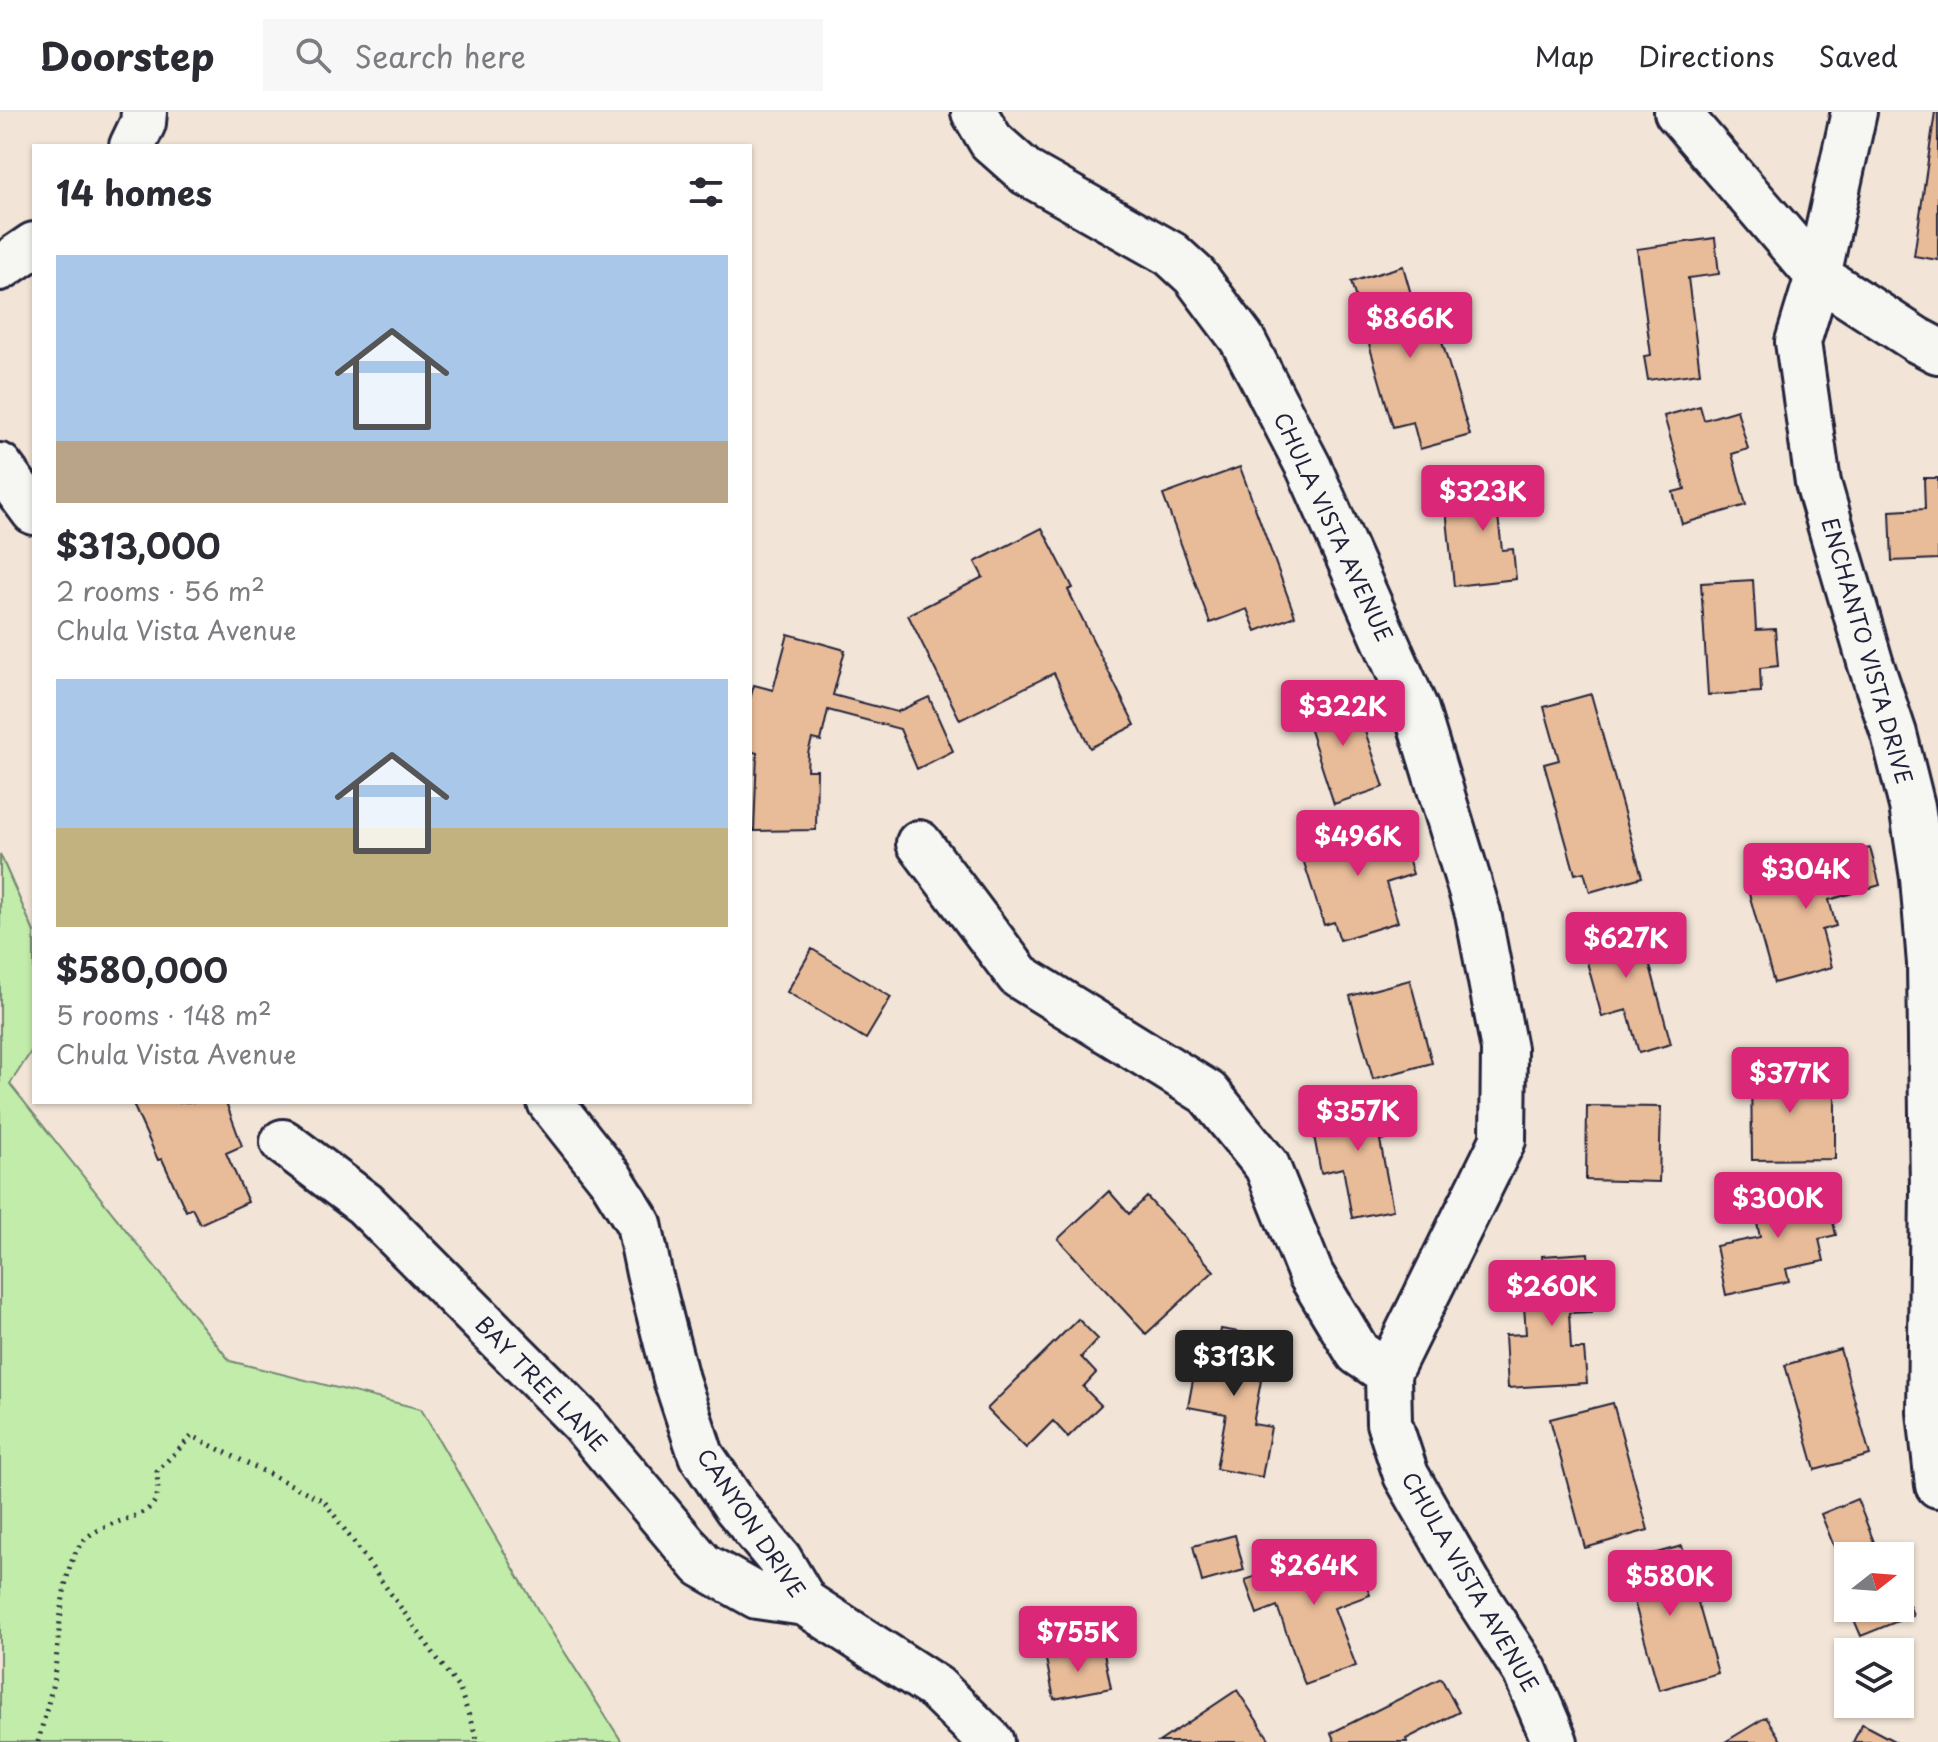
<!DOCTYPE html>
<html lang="en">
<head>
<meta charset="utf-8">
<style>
	body { margin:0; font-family:"Playpen Sans",sans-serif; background:#f7f7f7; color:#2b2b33; height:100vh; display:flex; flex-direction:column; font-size:30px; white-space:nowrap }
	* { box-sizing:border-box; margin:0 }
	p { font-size:26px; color:#7c7c81 }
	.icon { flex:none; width:44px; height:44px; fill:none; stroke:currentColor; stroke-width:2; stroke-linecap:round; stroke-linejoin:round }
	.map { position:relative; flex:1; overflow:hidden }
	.panel { position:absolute; left:32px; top:32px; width:720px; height:960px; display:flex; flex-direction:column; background:#fff; border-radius:0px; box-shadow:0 2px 6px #0004 }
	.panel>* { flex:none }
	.needle { width:52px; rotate:73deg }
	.buttons { position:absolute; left:1834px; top:1430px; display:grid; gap:16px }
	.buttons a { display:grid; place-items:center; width:80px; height:80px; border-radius:0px; background:#fff; box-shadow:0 2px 6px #0004; font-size:40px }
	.price { position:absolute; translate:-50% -68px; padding:0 18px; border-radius:8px; background:#db2777; color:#fff; font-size:26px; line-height:52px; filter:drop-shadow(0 2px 4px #0008) }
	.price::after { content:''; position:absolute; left:50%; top:48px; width:24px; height:18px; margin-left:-12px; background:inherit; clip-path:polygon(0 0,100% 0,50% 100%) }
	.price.on { background:#222; color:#fff }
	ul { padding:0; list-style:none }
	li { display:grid; align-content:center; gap:16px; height:424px; padding:0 24px }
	li span { display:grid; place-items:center; height:248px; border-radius:0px; color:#555 }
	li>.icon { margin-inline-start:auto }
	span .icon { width:144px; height:144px; fill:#fffc; stroke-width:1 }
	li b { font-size:34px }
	h2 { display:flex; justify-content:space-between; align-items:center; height:96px; padding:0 24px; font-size:34px }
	header { display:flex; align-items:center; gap:48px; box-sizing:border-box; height:112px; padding:0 40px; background:#fff; border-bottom:2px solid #e1e1e2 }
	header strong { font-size:38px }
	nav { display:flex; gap:44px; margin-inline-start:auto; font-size:28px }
	.search { width:560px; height:72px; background:#f7f7f7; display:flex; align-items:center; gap:20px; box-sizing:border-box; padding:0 28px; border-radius:0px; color:#7c7c81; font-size:30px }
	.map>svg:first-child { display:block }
	.green { fill:#c2eca9; stroke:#728772; stroke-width:2 }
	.building { fill:#e9bc99; stroke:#22223b; stroke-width:2 }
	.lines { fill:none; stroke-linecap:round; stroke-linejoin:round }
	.minor-casing { stroke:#22223b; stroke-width:50 }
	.path { stroke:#22223b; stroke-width:5; stroke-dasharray:2 6; stroke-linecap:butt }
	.minor { stroke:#f6f6f2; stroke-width:44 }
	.labels { text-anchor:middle; stroke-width:8; stroke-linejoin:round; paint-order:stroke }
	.street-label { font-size:22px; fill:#22223b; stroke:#f6f6f2 }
</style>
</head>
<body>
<header>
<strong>Doorstep</strong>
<div class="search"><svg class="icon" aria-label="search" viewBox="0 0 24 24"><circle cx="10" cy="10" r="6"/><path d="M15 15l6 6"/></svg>Search here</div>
<nav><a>Map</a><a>Directions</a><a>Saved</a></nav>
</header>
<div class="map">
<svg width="1938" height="1630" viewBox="0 0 1938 1630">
	<rect width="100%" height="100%" fill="#f2e5d7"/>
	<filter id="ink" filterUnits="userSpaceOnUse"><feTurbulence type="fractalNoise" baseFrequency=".0125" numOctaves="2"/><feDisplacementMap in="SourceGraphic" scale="16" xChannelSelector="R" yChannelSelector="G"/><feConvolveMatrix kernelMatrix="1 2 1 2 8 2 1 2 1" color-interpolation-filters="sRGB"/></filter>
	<g filter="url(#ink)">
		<path class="green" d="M0 742 34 820V935L10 972 230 1249 421 1297 539 1500 622 1630H0Z"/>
		<path class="building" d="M1935 0H1938V148L1914 144Z
			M1715 126 1719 162 1688 166 1700 261 1648 268 1644 244 1651 243 1637 137Z
			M1403 154 1418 207 1434 203 1470 323 1420 337 1413 310 1393 315 1351 170Z
			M1700 294 1704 308 1737 298 1748 337 1732 342 1746 393 1682 412 1673 380 1685 377 1664 304Z
			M1240 355 1295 504 1256 519 1247 497 1210 511 1163 383Z
			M1514 360 1518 401 1498 404 1502 438 1513 437 1516 467 1454 474 1446 397 1478 393 1474 365Z
			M1924 366H1938V447L1892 449 1890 399 1925 397Z
			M1042 416 1073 476 1068 478 1135 613 1090 636 1054 561 960 608 908 503 983 465 975 450Z
			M1753 468 1756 518 1775 517 1778 554 1760 556 1761 580 1708 583 1701 471Z
			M788 522 845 538 833 583 897 600 929 585 953 639 917 657 900 617 828 598 821 629 812 627 808 641 807 658H817L816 718 754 719 757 641 750 639V587L754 573 773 578Z
			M1352 581 1384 675 1334 692 1303 597Z
			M1591 582 1642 765 1590 780 1584 760 1575 762 1544 652 1559 648 1544 595Z
			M1396 707 1413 762 1386 771 1398 810 1340 828 1334 810 1324 813 1300 738Z
			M1870 736 1880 773 1829 788 1836 814 1822 818 1832 855 1774 871 1746 771Z
			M1637 805 1671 932 1639 941 1627 898 1602 905 1579 821Z
			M812 837 891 885 866 927 787 880Z
			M1410 868 1432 951 1373 967 1350 884Z
			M1807 950V979H1835V1047L1752 1048 1751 951Z
			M1391 988 1398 1025 1380 1028 1393 1098 1352 1106 1343 1056 1321 1061 1310 1003Z
			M132 990H233L227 993 242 1034 226 1041 248 1090 200 1112 192 1096 186 1099 162 1047 158 1048Z
			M1587 994 1661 995 1659 1070 1586 1068Z
			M1825 1073 1836 1123 1819 1127 1824 1149 1786 1157 1789 1169 1726 1183 1716 1134 1760 1125 1752 1089Z
			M1109 1079 1129 1102 1147 1085 1214 1159 1146 1222 1058 1127Z
			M1588 1141 1592 1200 1569 1201 1571 1237H1584L1587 1271 1508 1276 1505 1223 1526 1222 1524 1194 1545 1193 1542 1144Z
			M1078 1207 1098 1227 1081 1245 1096 1261 1083 1275 1101 1293 1068 1325 1053 1309 1026 1336 987 1297Z
			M1221 1217 1269 1225 1253 1312 1271 1315 1262 1365 1216 1357 1226 1302 1188 1295 1200 1230 1218 1233Z
			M1840 1237 1870 1343 1815 1358 1785 1253Z
			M1613 1291 1648 1418 1585 1436 1550 1307Z
			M1857 1387 1876 1435 1884 1431 1890 1444H1848V1493L1837 1465 1845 1462 1821 1402Z
			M1235 1423 1244 1458 1202 1470 1193 1434Z
			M1351 1430 1370 1483 1334 1496 1356 1554 1305 1573 1277 1494 1257 1502 1245 1468Z
			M1682 1434 1718 1561 1659 1578 1623 1450Z
			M1900 1470 1913 1503 1861 1524 1849 1496H1900Z
			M1103 1536 1111 1576 1054 1587 1046 1547Z
			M1441 1566 1459 1600 1406 1627 1407 1630H1335L1331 1621Z
			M1237 1578 1271 1630H1159Z
			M1766 1605 1782 1630H1725Z
			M1862 1612 1896 1630H1853Z"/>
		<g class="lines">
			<defs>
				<path id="minor" d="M974 0 991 29 1027 61 1171 142 1195 164 1242 227 1309 356 1416 598 1478 801 1504 937 1503 1028 1388 1261
					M1677 0 1818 164 1917 228 1938 239
					M1854 0 1818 164 1798 230 1818 371 1871 553 1894 622 1912 694 1923 766 1930 852 1933 1079 1930 1300 1938 1373
					M132 34 143 11 144 0
					M0 156 34 133
					M0 354 34 400
					M919 731 1019 864 1208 981 1267 1054 1311 1163 1358 1241 1388 1261 1389 1311 1406 1363 1468 1471 1525 1559 1555 1630
					M550 990 611 1067 639 1112 649 1161 676 1267 701 1343 736 1395 779 1447 805 1491 936 1576 991 1630
					M283 1030 365 1092 581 1309 702 1453 757 1484 805 1491"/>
			</defs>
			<use href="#minor" class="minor-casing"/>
			<path class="path" d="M38 1630C43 1610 49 1590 53 1570 60 1532 59 1468 78 1436 98 1404 149 1412 157 1384 159 1377 157 1367 157 1359L192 1324 324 1389 460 1578 478 1630"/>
			<use href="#minor" class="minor"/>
		</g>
	</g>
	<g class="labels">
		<g class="street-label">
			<text transform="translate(1333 415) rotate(65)" y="8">CHULA VISTA AVENUE</text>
			<text transform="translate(1867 539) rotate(74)" y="8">ENCHANTO VISTA DRIVE</text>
			<text transform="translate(541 1272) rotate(46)" y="8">BAY TREE LANE</text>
			<text transform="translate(751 1411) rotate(56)" y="8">CANYON DRIVE</text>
			<text transform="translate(1470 1470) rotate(60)" y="8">CHULA VISTA AVENUE</text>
		</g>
	</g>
</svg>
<div class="buttons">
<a><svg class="needle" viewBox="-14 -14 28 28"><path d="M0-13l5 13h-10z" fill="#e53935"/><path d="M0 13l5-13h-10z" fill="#7c7c81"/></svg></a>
<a><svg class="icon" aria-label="layers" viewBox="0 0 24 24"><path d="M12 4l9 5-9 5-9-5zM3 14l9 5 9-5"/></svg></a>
</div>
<b class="price" style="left:1410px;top:248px">$866K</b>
<b class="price" style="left:1483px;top:421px">$323K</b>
<b class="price" style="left:1343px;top:636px">$322K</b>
<b class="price" style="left:1358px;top:766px">$496K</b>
<b class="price" style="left:1806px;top:799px">$304K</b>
<b class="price" style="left:1626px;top:868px">$627K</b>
<b class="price" style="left:1790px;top:1003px">$377K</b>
<b class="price" style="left:1358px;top:1041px">$357K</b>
<b class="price" style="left:1778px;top:1128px">$300K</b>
<b class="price" style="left:1552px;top:1216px">$260K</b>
<b class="price on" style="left:1234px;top:1286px">$313K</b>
<b class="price" style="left:1314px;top:1495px">$264K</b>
<b class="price" style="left:1670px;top:1506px">$580K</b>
<b class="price" style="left:1078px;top:1562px">$755K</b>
<section class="panel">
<h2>14 homes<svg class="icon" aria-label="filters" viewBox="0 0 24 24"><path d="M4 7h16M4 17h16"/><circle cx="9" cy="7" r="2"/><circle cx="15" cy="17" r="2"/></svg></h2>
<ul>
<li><span style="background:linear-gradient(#a9c7e8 75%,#b9a48a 0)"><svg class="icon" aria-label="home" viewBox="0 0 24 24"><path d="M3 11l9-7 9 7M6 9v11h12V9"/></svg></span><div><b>$313,000</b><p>2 rooms · 56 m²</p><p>Chula Vista Avenue</p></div></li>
<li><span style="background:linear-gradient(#a9c7e8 60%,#c2b280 0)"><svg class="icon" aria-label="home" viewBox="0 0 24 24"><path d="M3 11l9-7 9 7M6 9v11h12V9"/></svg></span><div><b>$580,000</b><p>5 rooms · 148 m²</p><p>Chula Vista Avenue</p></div></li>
</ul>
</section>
</div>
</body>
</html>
